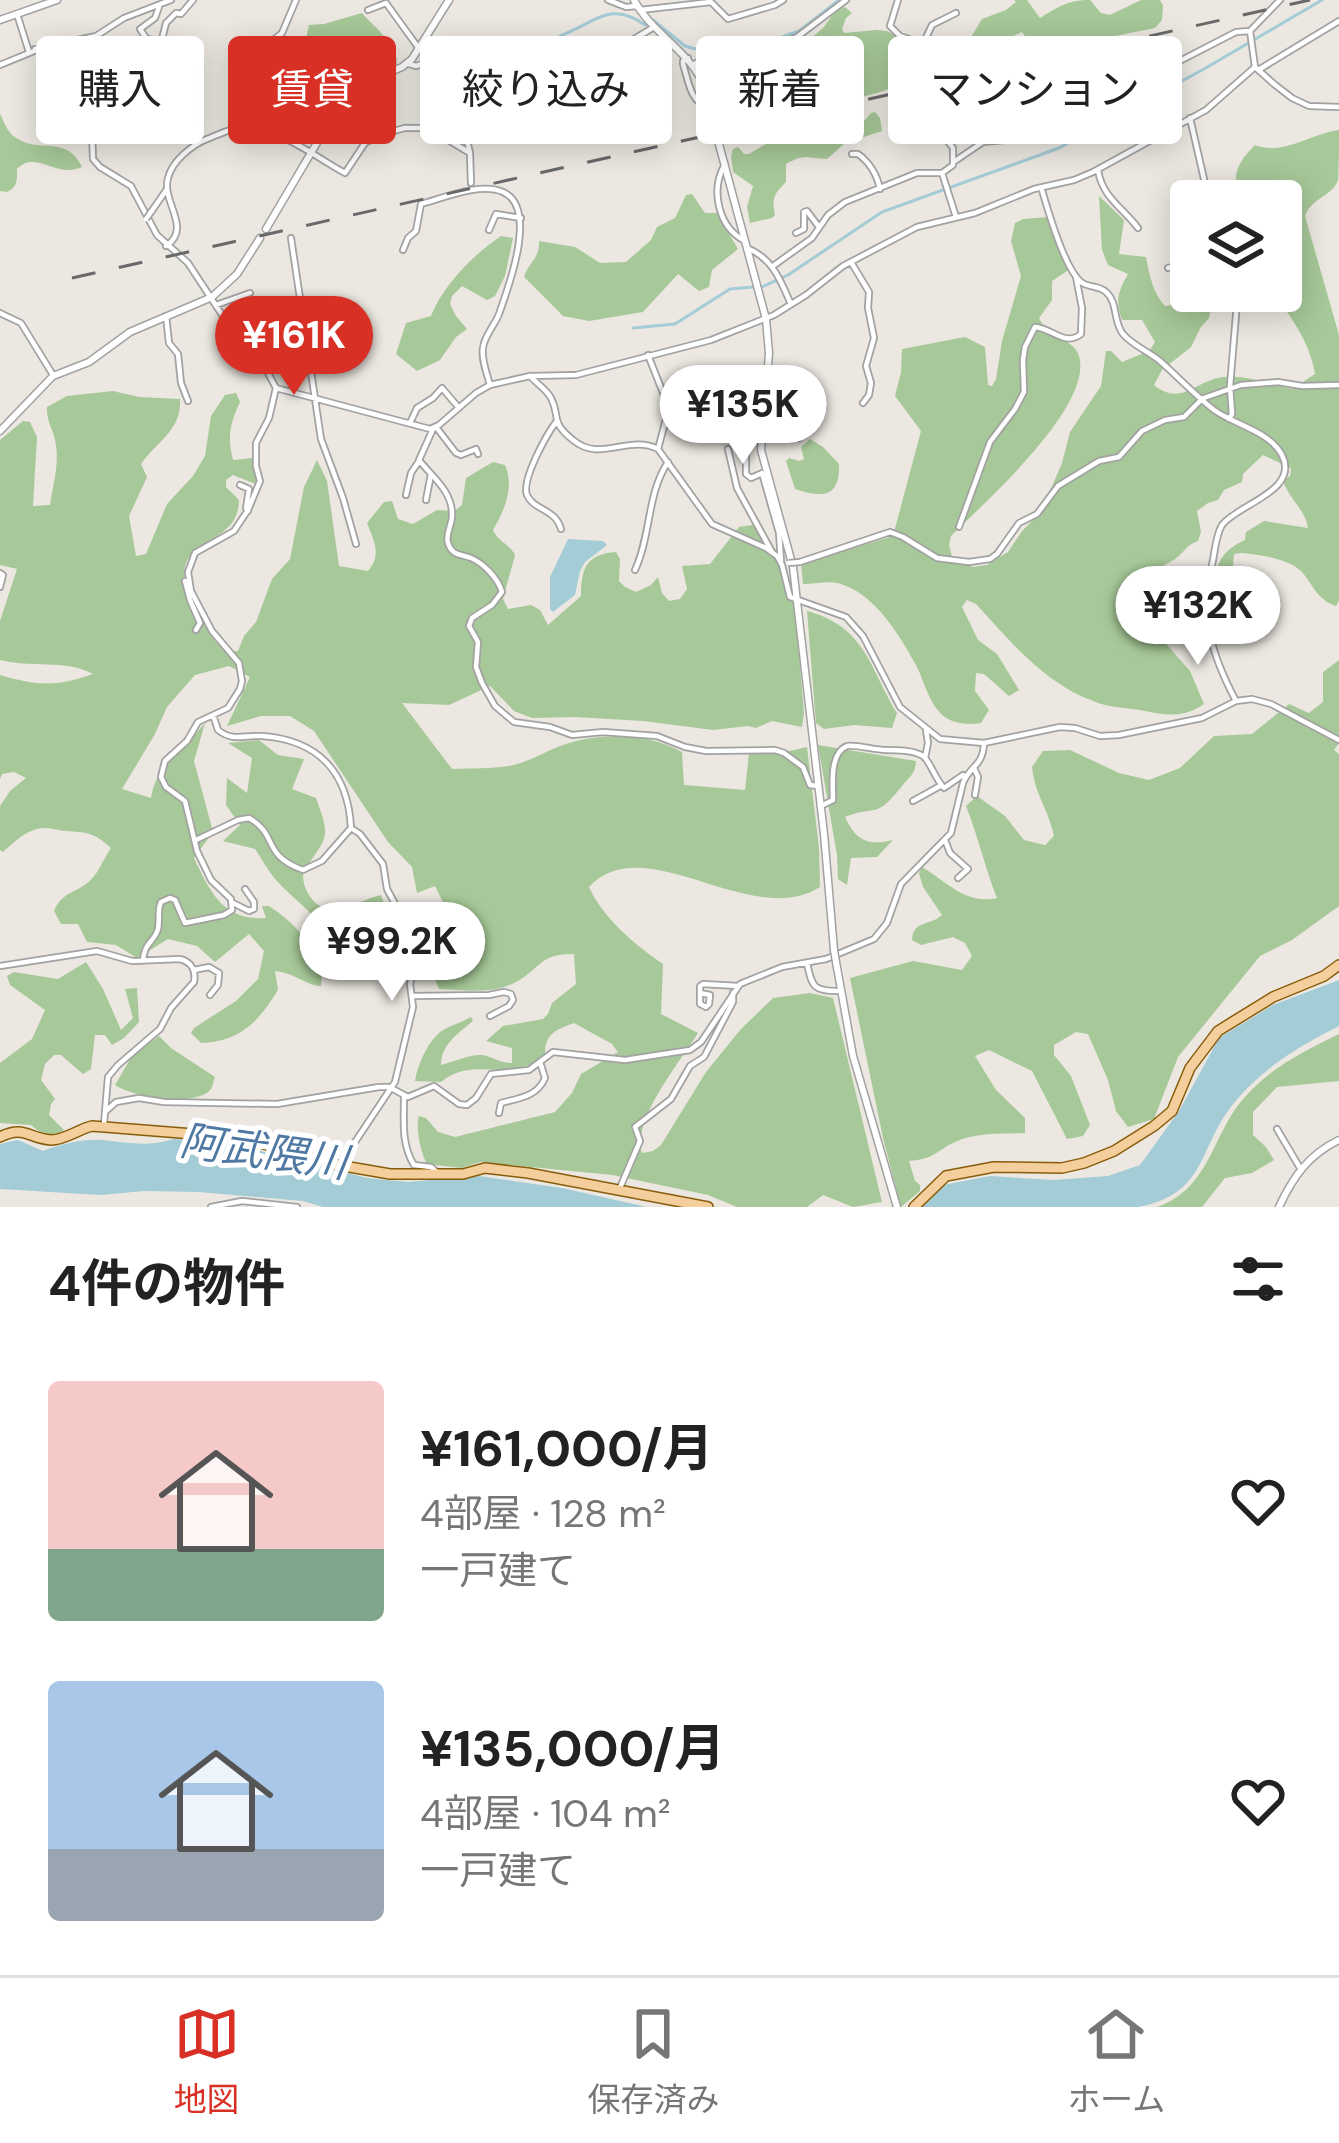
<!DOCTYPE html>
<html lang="ja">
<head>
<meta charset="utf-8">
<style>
	body { margin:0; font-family:"DM Sans","Noto Sans JP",sans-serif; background:#f2f2f2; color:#222; height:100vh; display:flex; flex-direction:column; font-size:45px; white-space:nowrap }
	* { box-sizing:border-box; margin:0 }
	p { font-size:39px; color:#767676 }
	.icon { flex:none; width:66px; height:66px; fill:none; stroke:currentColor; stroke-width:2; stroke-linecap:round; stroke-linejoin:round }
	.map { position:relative; height:1207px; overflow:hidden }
	.panel { display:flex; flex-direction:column; background:#fff; flex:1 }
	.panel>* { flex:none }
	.guide { position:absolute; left:36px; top:36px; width:1269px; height:108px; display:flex; gap:24px }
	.buttons { position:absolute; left:1170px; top:180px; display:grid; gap:24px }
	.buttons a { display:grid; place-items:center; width:132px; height:132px; border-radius:12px; background:#fff; box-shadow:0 6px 30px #0003; font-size:60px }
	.price { position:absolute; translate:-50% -102px; padding:0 27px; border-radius:42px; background:#fff; color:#222; font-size:39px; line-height:78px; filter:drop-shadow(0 3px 6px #0008) }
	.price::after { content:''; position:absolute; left:50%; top:72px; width:36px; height:27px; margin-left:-18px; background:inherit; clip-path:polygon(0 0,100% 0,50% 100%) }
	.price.selected { background:#d93025; color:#fff }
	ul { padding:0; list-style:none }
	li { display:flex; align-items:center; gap:36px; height:300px; padding:0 48px }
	li span { display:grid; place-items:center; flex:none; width:336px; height:240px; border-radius:12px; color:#555 }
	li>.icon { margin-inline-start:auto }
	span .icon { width:144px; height:144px; fill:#fffc; stroke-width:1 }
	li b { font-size:51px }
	h2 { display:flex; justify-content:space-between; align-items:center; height:144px; padding:0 48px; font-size:51px }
	.tag { padding:0 42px; border-radius:12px; background:#fff; box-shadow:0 6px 30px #0003; font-size:42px; line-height:108px }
	.tag.selected { background:#d93025; color:#fff }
	.tabs { display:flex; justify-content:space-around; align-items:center; height:168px; border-top:3px solid #e0e0e0; background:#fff; font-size:33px; color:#767676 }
	.tabs a { display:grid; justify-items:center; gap:6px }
	.tabs .selected { color:#d93025 }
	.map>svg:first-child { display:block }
	.forest { fill:#a7c898 }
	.water { fill:#a4ccd7 }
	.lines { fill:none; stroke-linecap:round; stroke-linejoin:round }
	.stream { stroke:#a4ccd7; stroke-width:3 }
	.minor-casing { stroke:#a2a2a2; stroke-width:8 }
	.tertiary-casing { stroke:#a2a2a2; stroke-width:9 }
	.primary-casing { stroke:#885d0a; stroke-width:12 }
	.minor { stroke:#fff; stroke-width:4.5 }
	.tertiary { stroke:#fff; stroke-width:6 }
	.primary { stroke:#f5ce9d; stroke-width:9 }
	.rail { stroke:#696969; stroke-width:3; stroke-dasharray:24 24; stroke-linecap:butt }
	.minor-bridge-casing { stroke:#a2a2a2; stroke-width:8; stroke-linecap:butt }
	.tertiary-bridge-casing { stroke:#a2a2a2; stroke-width:9; stroke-linecap:butt }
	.minor-bridge { stroke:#fff; stroke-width:4.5 }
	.tertiary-bridge { stroke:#fff; stroke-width:6 }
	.labels { text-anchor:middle; stroke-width:10; stroke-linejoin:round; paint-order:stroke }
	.water-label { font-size:42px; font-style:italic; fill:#4f79a3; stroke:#fff }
</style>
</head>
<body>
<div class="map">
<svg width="1339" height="1207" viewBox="0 0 1339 1207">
	<rect width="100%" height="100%" fill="#ece8e1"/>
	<path class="forest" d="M1014 0H1027L1040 18C1058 7 1068 0 1090 0L1101 13 1110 15 1141 0H1160L1163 5 1162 20 1155 28 1036 52 1022 32 1009 38 1011 52 1000 62 962 65 955 57 952 46 971 37 982 19 1006 10 1016 2Z
		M845 7 852 13 846 18 842 29 844 33 876 30 887 31 923 51 925 70C886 101 826 100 779 114L749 98 738 87 745 60C770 55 804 47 823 28 832 17 831 13 845 7Z
		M362 13C375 29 402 46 396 68L379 67 341 48 317 54 305 43 309 25 324 24Z
		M335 80 344 88C334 119 312 116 286 108L270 117 262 112 281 87 287 83 303 87Z
		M875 112 880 118 882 131 845 143 827 159C809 159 805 153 786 164V182C775 193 771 198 775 215L772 218 750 223 747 207 753 186 733 172 731 157 733 149 738 147 744 154H749L794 127 804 125 819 128 843 118 865 120 871 113Z
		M0 114C5 124 8 134 18 139 40 153 67 135 82 167 56 179 36 149 17 169 17 180 18 187 7 192L0 191Z
		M1339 130C1339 144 1339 167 1338 180 1332 197 1312 197 1305 216L1339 335V600L1336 606C1317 600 1313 584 1301 571 1287 558 1260 555 1242 553L1234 554 1231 589C1245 597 1257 614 1252 630L1239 637C1223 632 1224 614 1218 601L1209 597C1217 569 1216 553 1245 540L1246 532 1264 521 1308 528C1306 511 1290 500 1283 481L1290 476 1291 468 1263 455 1243 474 1242 482 1224 490 1218 500 1208 503 1197 511 1201 532 1198 541C1186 545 1185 552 1175 559 1164 566 1153 570 1141 579L1128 576 1120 588 1149 607 1167 645 1190 671 1204 704C1183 719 1164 715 1140 710 1125 708 1107 707 1093 701 1044 683 1010 641 976 604L967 600 962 607 978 640 997 654 1019 690 1009 696 984 674 976 673 975 691 989 710 981 723C970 725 954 724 945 717 929 705 925 683 917 667 900 636 876 595 841 584 830 580 815 584 803 584L801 564 893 536 921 431 895 396 901 372 902 349 965 337 985 347 988 385 992 386 996 379 1002 341 1021 276 1011 241 1015 223 1023 219 1048 217 1070 269 1052 281V300L1039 318C1049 339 1073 338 1079 356 1094 406 985 502 951 536L949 545 953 560 973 567 987 565 1008 552 1022 531 1041 512 1062 463 1070 432 1101 386 1106 351H1111L1122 362 1149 351 1155 342 1142 320H1122C1115 300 1118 292 1128 274L1108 265 1102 250 1099 196 1124 220 1119 254 1146 257C1149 273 1153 294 1165 306L1209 299 1212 302 1209 318 1201 327 1191 347 1162 370 1154 385C1182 408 1198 378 1225 377 1246 375 1271 384 1292 389L1315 374C1310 342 1291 317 1272 291H1281V201H1245C1227 181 1238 161 1255 145 1283 156 1310 134 1339 130Z
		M692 194 705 213H717L738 249 712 270 709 287 699 291 678 274 643 312 589 321 563 316 524 277C528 263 540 259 539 241L575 247 600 263 626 262 651 240 657 227 675 218 686 195Z
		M501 236 513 238 505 276 495 296 487 300 462 286 452 296 450 304 456 316 467 329 456 337 440 360 417 371 396 354 406 323 431 316C443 285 474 254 501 236Z
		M113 391 139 397 180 399C182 430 157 441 141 464L147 477 129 516 136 556 146 554 167 504 193 476 205 456 211 416 225 395 236 393 240 402C230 423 227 437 233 460L253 458 258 485 233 475 226 480V487L239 500C239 559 140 525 209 632 217 644 223 653 238 651L244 636 256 622 272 579 290 559 304 487 317 460 327 481 339 566 368 571C382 555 374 541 367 523L384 502 392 501 398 519 413 524 437 510 455 511 462 505 466 478 493 462 505 465C515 487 504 511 493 530 498 542 510 544 515 555L503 599 508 609 531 605 540 610 548 625 581 596C581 569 586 554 616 552L620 559 619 581 625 587 636 592 651 585 658 577 662 593 669 601 680 599 687 589 682 566 710 564 739 527 760 524 786 567 783 578 794 592 804 713 802 727 772 721 756 728 748 726 713 730 643 721 575 717 532 718 514 711 490 686 449 705 402 703 452 769C471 768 491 769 509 766 528 763 545 751 563 745 600 732 648 733 682 752L684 785 745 790 749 753 776 754 807 747 819 848 820 887C751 931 645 827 589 887 603 918 635 945 663 964L661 1014 698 1033C680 1062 631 1121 642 1153L653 1151 661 1145 706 1072 741 1029 773 998 810 993 833 998 882 1202 853 1207 823 1195 807 1207H737L708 1195 612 1175 480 1162 461 1168 427 1164C421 1154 415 1127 419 1116L426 1118 438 1132 455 1137 555 1112 572 1093 581 1074 618 1052 612 1044 574 1023C558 1029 545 1033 545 1053 540 1057 535 1062 529 1065 501 1078 470 1058 441 1082L415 1081C418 1064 428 1040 443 1030 452 1025 462 1022 471 1017L473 1021C459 1033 441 1044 441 1065 453 1062 470 1054 482 1055 494 1057 499 1063 512 1063V1048L486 1041 503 1026 543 1019 548 1014 552 1003 576 984 574 954C538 954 543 967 516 982 492 995 464 990 439 989 421 951 455 945 484 939V934C452 920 451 919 435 886L417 893 412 867 388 842 314 731 290 716H261L227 726 250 677 229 666 195 675 167 707 155 734 122 789 151 798C156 764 184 749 205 723L194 761 213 832 194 858C210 891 222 921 266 918L262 906H269C294 922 326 954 321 986 307 986 295 973 275 971L278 990C258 1022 241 1041 201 1043L191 1033 194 1028 236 1001 258 979 264 951 249 934 215 962 197 946 168 939 137 958 116 945 87 942 78 924H61L54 911C62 893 72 894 86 884 98 876 103 859 111 848 95 833 86 832 66 831 59 831 53 828 46 828 30 827 15 841 3 852L0 850V806L10 791 26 778 14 772 2 774 0 779V675C37 686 56 687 93 674 66 659 30 668 0 660V621L17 569 0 565V440L23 421 30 422 37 437 33 506 50 505C53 485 59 465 56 445 54 430 46 422 47 407L67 396Z
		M810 439 823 447 839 464C840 498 822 498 795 489L786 461 789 458 799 461 804 459 801 447Z
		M807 611C866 627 869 667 897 713L892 728 854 725 824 729 816 723Z
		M1339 660V743L1334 750 1339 754V906L1292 940 1260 956 1178 1057 1154 1119 1128 1127 1116 1111 1108 1080 1088 1034 1076 1032 1054 1045V1055L1071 1076 1090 1125 1083 1136 1067 1139 1032 1071 989 1050 975 1056 996 1090 1025 1118V1133C1002 1134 976 1132 955 1142 934 1152 935 1159 909 1161L915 1181 920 1185V1191L901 1207 883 1138 850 978 913 961 962 970 972 956 965 943 953 937 921 945 912 940C913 920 930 926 942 915L923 887 919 873 922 867C947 882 966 905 997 898 985 868 978 836 966 806L977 796 1005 816 1024 840 1045 845 1054 836C1048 808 1035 795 1032 767L1043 751 1070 750 1119 773 1149 780 1180 768 1214 736 1252 734 1289 704 1309 713 1323 702V672Z
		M259 740 278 755 304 759 292 789 316 798C334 846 323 835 303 875 303 894 320 916 343 909 356 905 365 899 381 895 390 919 405 968 370 978 364 980 357 981 352 977 338 969 337 948 329 936 316 914 293 899 276 880 268 871 262 859 255 849L223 841 240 825 226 805 227 778 247 793 252 758 228 743Z
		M818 745 916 761C915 775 910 776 902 786 875 820 879 804 845 817 856 841 868 846 893 840L877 857 851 858 847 885 838 879 837 855Z
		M86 962 103 989 121 1030 133 1018 125 989 137 988 139 1022 124 1038 112 1045 105 1035H95L91 1069 83 1074 61 1055H54L45 1064 41 1080 55 1099 51 1104 49 1115 64 1130C51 1138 41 1134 31 1125L0 1123V1063L32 1039 45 1010 10 985 7 976 14 972 58 979Z
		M1339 1034V1081L1277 1087 1253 1112V1135L1266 1147 1274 1160 1252 1173 1225 1178 1202 1207H1157C1210 1189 1212 1134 1244 1098 1270 1068 1304 1051 1339 1034Z
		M159 1036 171 1048 215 1077C212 1085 213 1090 205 1094 184 1105 133 1097 115 1085L132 1056Z"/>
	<path class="water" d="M568 539 603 541 607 545 585 562 580 571 575 595 553 612 550 609V577Z
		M1339 980V1026C1299 1046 1263 1068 1234 1103 1197 1148 1208 1194 1138 1207H921L943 1185 990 1176 1054 1180 1108 1176 1140 1165 1179 1111 1219 1038 1273 1005Z
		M174 1139 226 1142 367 1178 408 1182 479 1176 562 1188 647 1207H323L303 1201 199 1192 144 1191 100 1195 0 1189V1144L18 1140 43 1151C62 1144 82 1139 103 1140 129 1143 148 1147 174 1139Z"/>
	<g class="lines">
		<path class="stream" d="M437 131 427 102 561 48 563 45 560 36C596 22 611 0 645 25L653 20 685 46 724 57 799 31 839 0
			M374 136 406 125 417 126
			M762 287 788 275 882 212 1059 148 1204 69 1322 0
			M633 328 675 324 730 289 753 287"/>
		<defs>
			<path id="minor" d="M608 0 626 7 637 6
				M898 0 890 26 900 36 923 44C935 79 939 81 930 118L953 148V165L942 173 956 217
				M159 7 155 18 140 29 146 38 156 42 162 39 166 23 176 13 181 14 193 0
				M368 10 386 3 420 50
				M640 10 711 2 728 19 775 5 783 0
				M17 14 29 52
				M1250 31 1255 67 1274 84 1292 98 1309 106 1339 107
				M428 38 460 52 466 59 476 82 477 96 465 132 470 153
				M923 44 932 25 956 13
				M35 49 68 47 82 54 90 83 93 159 100 167 131 186 157 235 188 263 230 327 259 356 276 388 430 429 439 425 476 393 490 385 530 376 576 375 711 340 774 315 806 295 843 266 917 227 975 213 1034 189 1074 180 1093 172 1206 110 1255 67
				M688 58 683 61V64C689 83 690 102 710 109
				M409 64 416 66 460 52
				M0 65 44 47 96 36 124 18 171 0
				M693 65 704 58 725 60 737 58 797 37 846 0
				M1260 69 1339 21
				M309 80C331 71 348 64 367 82
				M477 96 524 98 543 94 654 27
				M535 96 552 109 554 129
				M529 97V111L525 127 533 137
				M1190 118 1209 201
				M265 130 260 117 261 82 255 63 262 49 282 33 296 0
				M852 154H858C869 162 877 175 880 189
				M955 161 983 142 1025 138 1084 111 1127 97 1170 66 1236 32 1250 31 1280 0
				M725 164C710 190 718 227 745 241
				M1098 170C1102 197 1123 208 1138 228
				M1042 190C1048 211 1065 269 1081 282 1088 288 1099 285 1106 292 1118 302 1113 322 1123 334 1132 345 1148 351 1160 361 1178 377 1195 395 1214 410 1235 425 1269 431 1282 455 1300 491 1238 504 1222 525 1216 535 1215 550 1213 560 1200 616 1210 652 1236 701
				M151 212 167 189
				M489 230 496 214 521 218
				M796 233 804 229V212L807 211 819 227
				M291 238 321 439 343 498 356 544
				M166 246C193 228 161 202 168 178 172 161 192 145 207 139 215 136 225 131 234 129 274 123 312 155 345 173L365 143 382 134 405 128H428L470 153 471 183
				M747 248C772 258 780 279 790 302
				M403 250 408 238 416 231 421 204C444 198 480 182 503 192 539 208 508 288 499 314 495 325 484 336 483 348 481 359 487 374 490 385
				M851 262 869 292 868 308 874 338 866 366 871 383 869 395 863 403
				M773 266 812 238 828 215 845 202 917 173H942
				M1168 268 1175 266 1191 272
				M216 305 250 293
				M0 313 21 323 53 375
				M166 316 169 343 178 354 181 383 188 401
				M648 355 669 408 658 449
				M530 376C536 383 547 390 551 398 561 417 549 421 573 440 600 463 629 434 658 449L712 524 766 548 777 556 782 565 790 597 846 617 863 636 900 707 940 739 984 743 1060 727 1075 728 1100 736 1119 735 1202 718 1236 701 1252 699 1271 704 1339 740
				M1201 399 1241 385 1278 382 1302 386 1339 385
				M763 417 784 424 799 438
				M1229 419 1232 414 1230 386 1238 291
				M556 422C547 434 521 480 527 495 534 511 555 508 561 529
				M410 423 417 408 433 398 442 388 459 408
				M436 427 456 453 461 455 476 449 478 454
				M433 429 419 460C432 477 453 491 452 516 452 525 445 534 448 543 452 556 461 554 471 558 483 563 498 578 502 592L492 605 472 618 469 626 478 642 476 667 482 683 495 706 514 722 550 727 572 735 603 732 657 736 685 747 706 751 775 750 784 753 803 767 810 785 818 786
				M741 445 746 450V474L751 478 760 474
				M728 449 737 488 772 552
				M762 473 779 533 781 561
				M240 485 249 489 246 508 248 511
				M406 495 411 473 419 461
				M426 500 431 474
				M959 527 990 442 1015 409 1024 392 1023 360 1025 347 1035 327C1052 328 1065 347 1081 334L1082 308 1076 277
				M800 562 890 532 903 537 937 558 969 562 990 559 997 554 1019 523 1037 514 1058 486 1099 461 1119 457 1142 431 1165 420 1184 417 1201 400
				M635 570C651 536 647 493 668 462
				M0 573 3 575 0 587
				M185 581 190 600 200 623 196 630
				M1174 604 1207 620
				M213 715 218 730C233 742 244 735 262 736 318 740 348 772 351 828L360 834 383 864 387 889 413 937 418 954 410 984 413 1007 395 1082 349 1151 346 1165
				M925 758 928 743 926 730
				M974 768 978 777 975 795
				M913 801 940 786
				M821 806 833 800C833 786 829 753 847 746 853 744 876 750 885 750 897 750 913 750 923 756 930 761 935 779 944 788L963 775
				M196 840 238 820 249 818C279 835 261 855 303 870L322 861 351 828
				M945 840 950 853 968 869 958 878
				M233 903 249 911 254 909V902L245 889
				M143 961C144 942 154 943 158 929 160 919 157 911 161 902L170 898 175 900 185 923 224 915 232 910 231 899 211 880 197 851 185 801 166 787 161 777 165 761 187 741 198 722 228 708 240 689 242 681 239 663 212 631 191 591 188 572 195 553 234 531 248 510 260 481 256 466V443L269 418 276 388
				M807 963C812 988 814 991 840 991
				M0 966 97 951 132 961 180 959C192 962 196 971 194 982L171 1008 160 1029 118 1065 108 1077 104 1124
				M194 970 209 967 219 973 218 985 210 995
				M700 993 710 995 709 1004 706 1007 700 1004V986L703 984 738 986
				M412 996 489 995 504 992 511 994 513 1000 509 1006 490 1016
				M404 1097C404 1121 401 1144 414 1165L431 1167 438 1173
				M105 1112 116 1102 139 1098 164 1102 277 1104 379 1087H389L408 1097 434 1086 459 1104 467 1105 476 1098 491 1074 529 1070 553 1052 625 1060 690 1050 701 1042 740 984 782 967 826 959 874 939 887 923 901 884 951 833 963 783C970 765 983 767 984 743
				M499 1113 501 1103C519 1098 537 1097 545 1078L540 1062
				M1277 1129 1300 1168
				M619 1190 640 1141 635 1127 671 1099 690 1066 704 1057 733 1002V993
				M211 1207 242 1201 297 1207"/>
			<path id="tertiary" d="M634 0C651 32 685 48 702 81L766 319 769 353 761 450 793 567 824 834 834 950
				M0 20 57 0
				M266 229 334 114 361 85 402 67 412 59 449 0
				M0 431 53 376 89 362 130 332 212 297 237 274 260 238
				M836 962 853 1056 897 1207
				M1279 1207C1293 1177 1308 1155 1339 1140"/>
			<path id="primary" d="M0 1137C24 1125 28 1138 51 1140 65 1140 79 1129 92 1126L244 1138 332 1164 390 1174H463L485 1168 528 1173 708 1207
				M914 1207 946 1176 994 1167 1062 1168 1084 1163 1114 1151 1154 1126 1172 1111 1190 1068 1218 1031 1273 997 1324 976 1339 965"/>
		</defs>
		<use href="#minor" class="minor-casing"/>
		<use href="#tertiary" class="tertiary-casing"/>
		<use href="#primary" class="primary-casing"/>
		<use href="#minor" class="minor"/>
		<use href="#tertiary" class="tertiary"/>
		<use href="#primary" class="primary"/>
		<path class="rail" d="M72 278 1310 0"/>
		<defs>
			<path id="minor-bridge" d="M146 219 151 212
				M789 563 800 562"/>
			<path id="tertiary-bridge" d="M834 950 836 962"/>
		</defs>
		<use href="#minor-bridge" class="minor-bridge-casing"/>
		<use href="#tertiary-bridge" class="tertiary-bridge-casing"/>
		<use href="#minor-bridge" class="minor-bridge"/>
		<use href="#tertiary-bridge" class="tertiary-bridge"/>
	</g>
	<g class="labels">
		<g class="water-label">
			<text transform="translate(264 1151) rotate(8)" y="15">阿武隈川</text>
		</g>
	</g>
</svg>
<div class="buttons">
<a><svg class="icon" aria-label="layers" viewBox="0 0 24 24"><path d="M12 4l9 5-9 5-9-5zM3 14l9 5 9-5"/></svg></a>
</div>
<b class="price selected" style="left:294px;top:398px">¥161K</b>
<b class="price" style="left:743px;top:467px">¥135K</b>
<b class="price" style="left:1198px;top:668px">¥132K</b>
<b class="price" style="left:392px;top:1004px">¥99.2K</b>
<div class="guide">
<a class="tag">購入</a>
<a class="tag selected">賃貸</a>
<a class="tag">絞り込み</a>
<a class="tag">新着</a>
<a class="tag">マンション</a>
</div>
</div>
<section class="panel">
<h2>4件の物件<svg class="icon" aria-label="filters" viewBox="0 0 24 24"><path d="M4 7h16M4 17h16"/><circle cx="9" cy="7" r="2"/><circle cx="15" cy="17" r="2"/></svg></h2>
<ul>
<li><span style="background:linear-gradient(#f6c9c9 70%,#7fa58c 0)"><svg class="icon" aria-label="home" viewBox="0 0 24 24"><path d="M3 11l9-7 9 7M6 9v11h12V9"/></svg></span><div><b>¥161,000/月</b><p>4部屋 · 128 m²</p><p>一戸建て</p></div><svg class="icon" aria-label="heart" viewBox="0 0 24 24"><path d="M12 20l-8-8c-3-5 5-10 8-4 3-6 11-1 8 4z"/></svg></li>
<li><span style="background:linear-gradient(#a9c7e8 70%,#9aa5b1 0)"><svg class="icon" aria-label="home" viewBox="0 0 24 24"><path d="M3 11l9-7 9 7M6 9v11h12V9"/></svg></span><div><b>¥135,000/月</b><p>4部屋 · 104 m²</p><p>一戸建て</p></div><svg class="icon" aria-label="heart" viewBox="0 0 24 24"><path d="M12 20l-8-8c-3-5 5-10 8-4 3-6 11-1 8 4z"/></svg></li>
</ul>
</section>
<nav class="tabs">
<a class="selected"><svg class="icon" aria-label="map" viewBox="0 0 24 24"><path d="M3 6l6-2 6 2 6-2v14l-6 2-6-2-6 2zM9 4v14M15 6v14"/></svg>地図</a>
<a><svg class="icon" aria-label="saved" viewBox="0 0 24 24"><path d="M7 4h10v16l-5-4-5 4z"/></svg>保存済み</a>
<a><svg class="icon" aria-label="home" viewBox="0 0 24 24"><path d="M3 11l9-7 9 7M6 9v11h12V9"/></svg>ホーム</a>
</nav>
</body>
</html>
